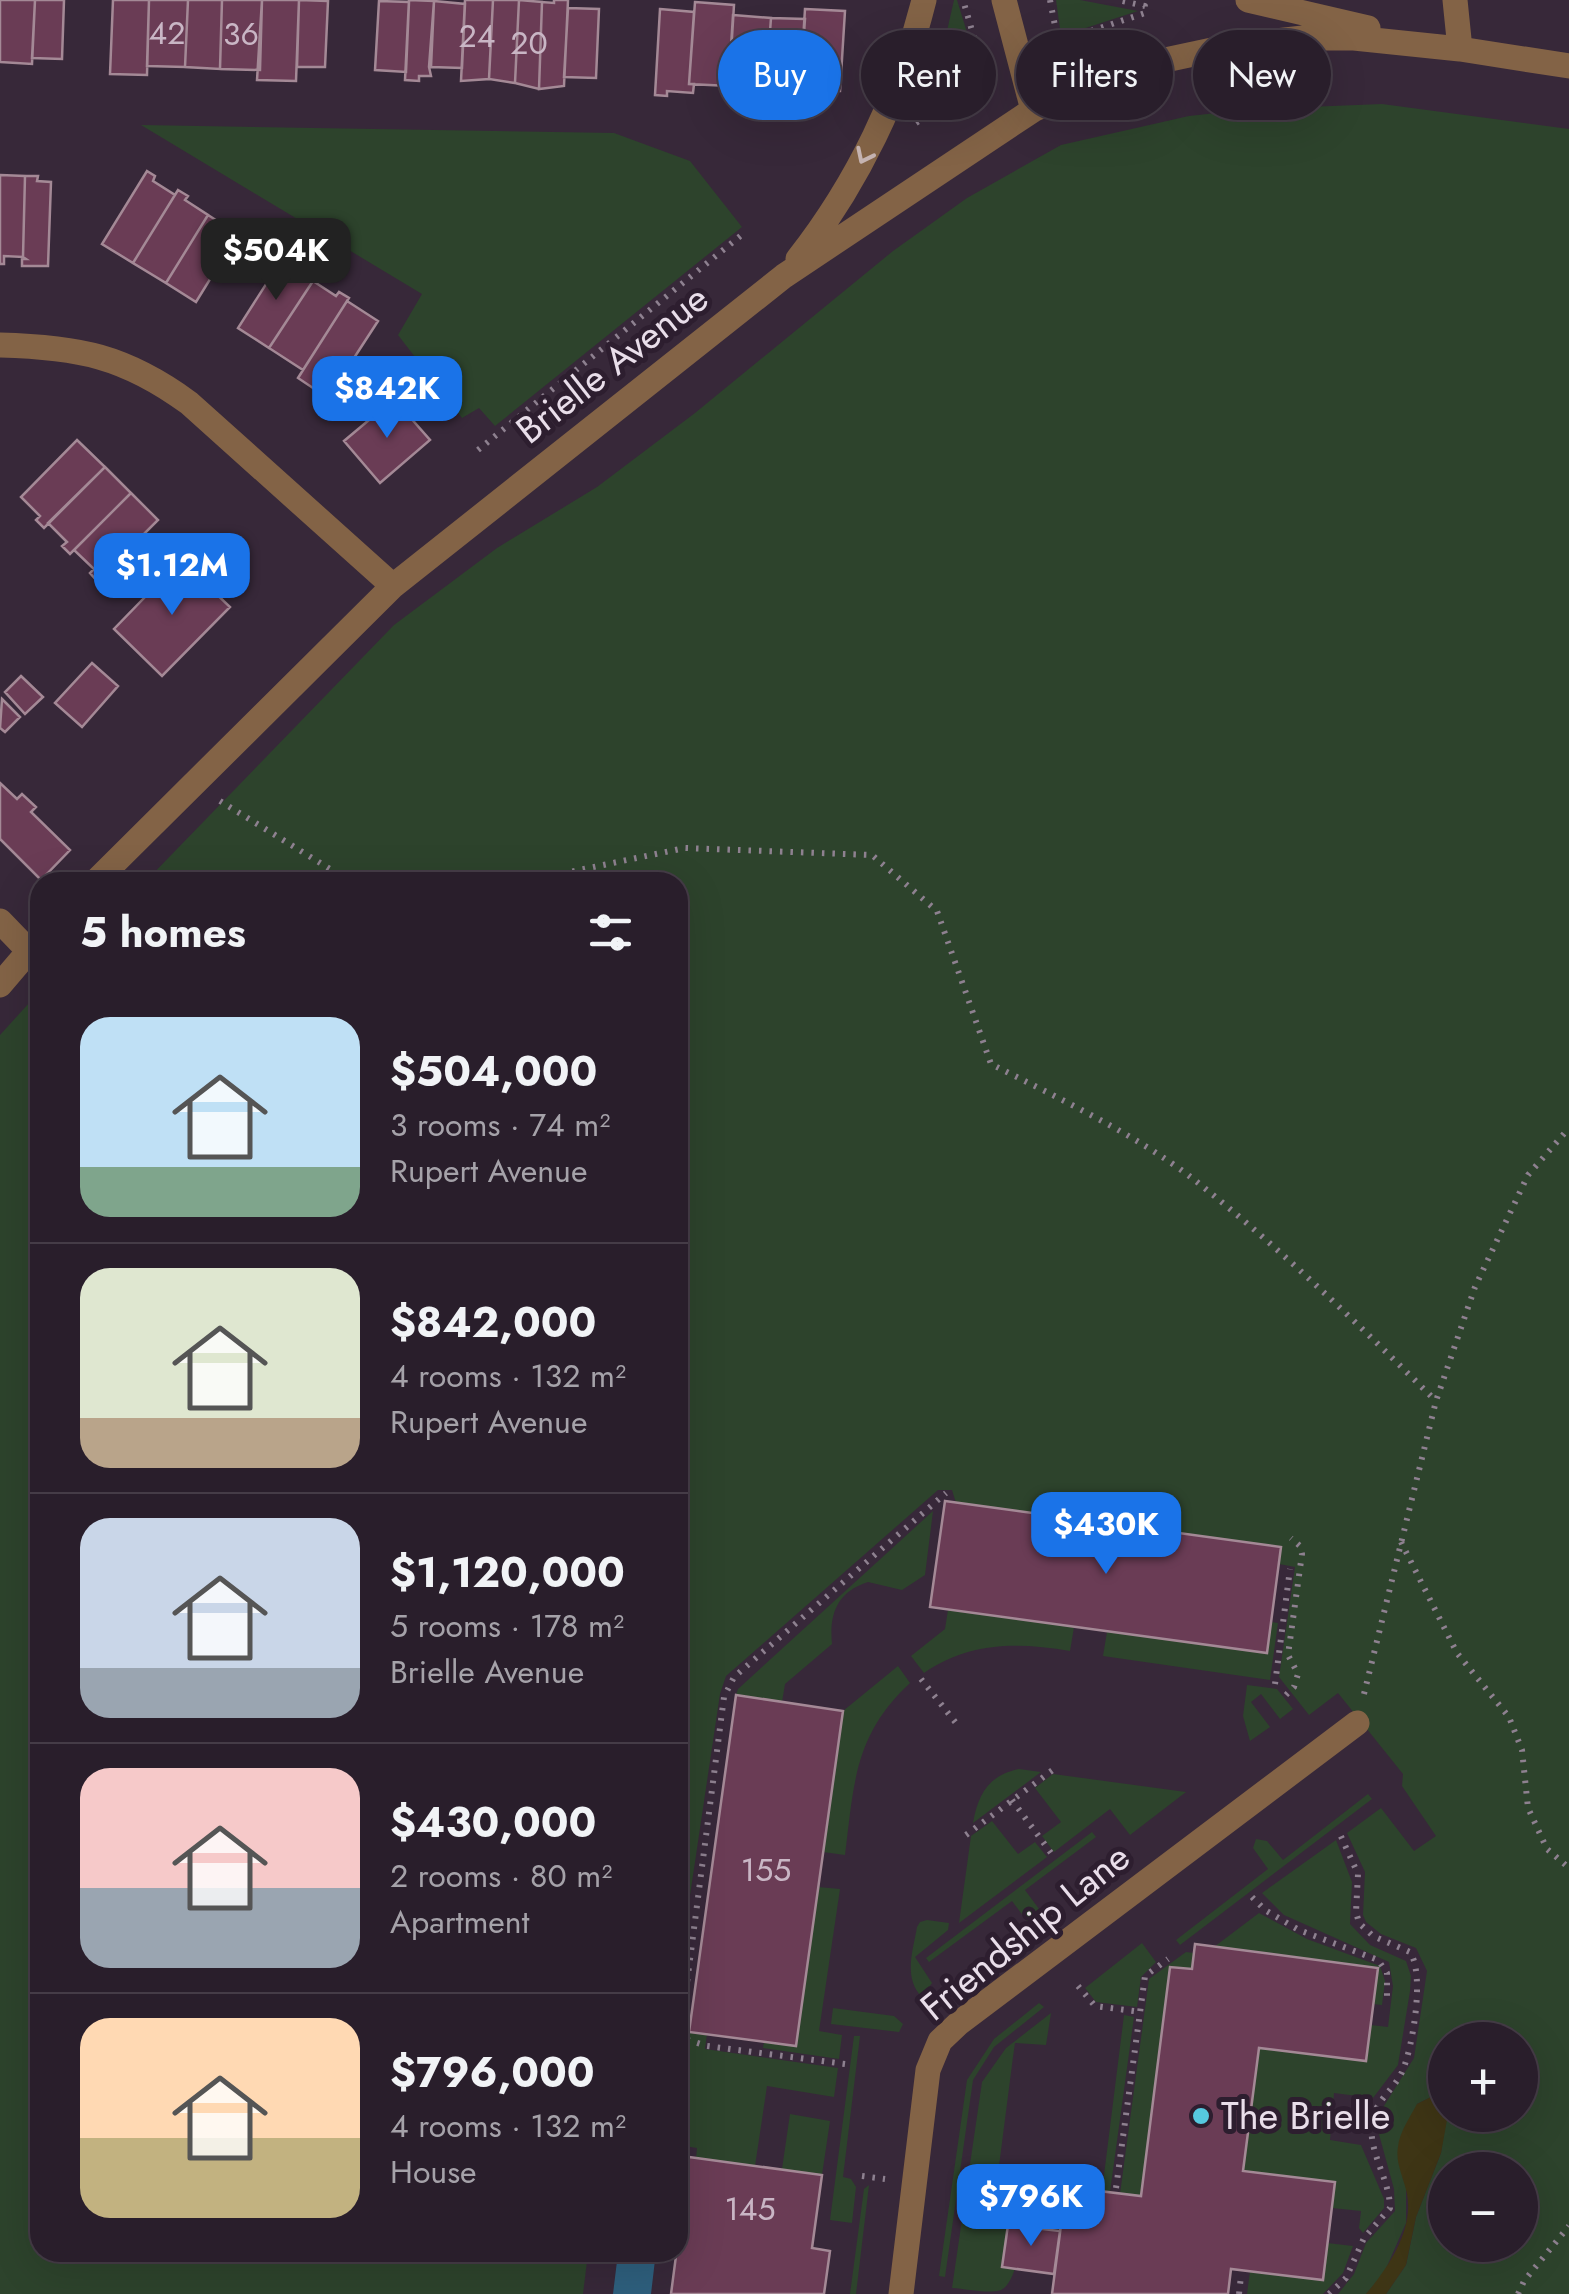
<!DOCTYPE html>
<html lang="en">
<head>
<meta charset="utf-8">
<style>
	body { margin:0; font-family:Jost,sans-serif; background:#352b37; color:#f1f3f6; height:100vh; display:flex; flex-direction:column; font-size:38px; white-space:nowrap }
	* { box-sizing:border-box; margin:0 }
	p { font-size:32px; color:#a5a2a9 }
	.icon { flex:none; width:55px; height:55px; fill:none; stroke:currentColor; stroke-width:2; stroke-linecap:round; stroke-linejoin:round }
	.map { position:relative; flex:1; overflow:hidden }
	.side { position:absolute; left:30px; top:872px; width:658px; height:1390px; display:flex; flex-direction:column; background:#291e2b; border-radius:30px; box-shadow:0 10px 40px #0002,0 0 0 2px #453c47 }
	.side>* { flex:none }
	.hud { position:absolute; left:718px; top:30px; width:700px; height:90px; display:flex; gap:20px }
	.fabs { position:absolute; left:1428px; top:2022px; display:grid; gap:20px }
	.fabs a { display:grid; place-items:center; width:110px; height:110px; border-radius:50%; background:#291e2b; box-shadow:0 10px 40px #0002,0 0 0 2px #453c47; font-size:50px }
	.price { position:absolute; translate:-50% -85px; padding:0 22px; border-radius:20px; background:#1a73e8; color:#fff; font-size:32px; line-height:65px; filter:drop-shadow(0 2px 5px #0008) }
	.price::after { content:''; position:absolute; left:50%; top:60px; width:30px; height:22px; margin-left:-15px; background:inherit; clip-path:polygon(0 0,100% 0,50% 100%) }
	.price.on { background:#222; color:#fff }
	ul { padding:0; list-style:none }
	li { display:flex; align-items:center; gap:30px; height:250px; padding:0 50px }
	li+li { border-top:2px solid #453c47 }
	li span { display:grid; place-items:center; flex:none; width:280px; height:200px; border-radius:30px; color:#555 }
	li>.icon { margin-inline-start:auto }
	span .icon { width:120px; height:120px; fill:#fffc; stroke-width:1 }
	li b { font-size:42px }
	h2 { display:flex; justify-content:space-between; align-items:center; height:120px; padding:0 50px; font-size:42px }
	.pill { padding:0 35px; border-radius:45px; background:#291e2b; box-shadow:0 10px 40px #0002,0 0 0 2px #453c47; font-size:35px; line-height:90px }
	.pill.on { background:#1a73e8; color:#fff }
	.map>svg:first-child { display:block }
	.green { fill:#2d432c; fill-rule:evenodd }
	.sand { fill:#3e3515 }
	.water { fill:#2e5f7d }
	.building { fill:#6a3c55; stroke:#a48996; stroke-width:2.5 }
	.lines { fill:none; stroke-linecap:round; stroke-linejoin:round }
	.path { stroke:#8e8190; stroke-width:6; stroke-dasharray:2.5 8; stroke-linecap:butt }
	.minor { stroke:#836346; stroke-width:25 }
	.oneway { stroke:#c5b3b1 }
	.poi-dot { fill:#56c9e0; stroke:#2d1e2f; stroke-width:4 }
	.labels { text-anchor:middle; stroke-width:10; stroke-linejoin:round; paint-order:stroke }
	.number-label { font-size:32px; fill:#c9b6c5 }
	.street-label { font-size:38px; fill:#e9deea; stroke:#2d1e2f }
	.poi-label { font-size:38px; fill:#e9deea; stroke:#2d1e2f; text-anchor:start }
</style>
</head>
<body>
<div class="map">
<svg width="1569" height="2294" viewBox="0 0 1569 2294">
	<rect width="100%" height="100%" fill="#372839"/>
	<path class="green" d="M954 0H957C975 59 984 71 928 110L920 106 942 53Z
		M1056 0H1080L1138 11 1061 36Z
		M1382 104 1569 129V2294H1386L1406 2265 1416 2217 1441 2153 1446 2115H1520V2040H1445V2113L1437 2094 1417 2104 1406 2190V2223L1384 2273 1366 2294H1338L1354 2274 1366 2243 1395 2211 1394 2189 1377 2127 1382 2109 1414 2058 1427 1971 1416 1948 1381 1934 1366 1922 1363 1915 1365 1872 1347 1833 1381 1808 1414 1851 1436 1836 1402 1786 1403 1774 1338 1693 1309 1715 1279 1677 1295 1567 1279 1564 1281 1547 956 1503 952 1490H938L726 1676 720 1694 678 1976V882H145L394 625 497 548 597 487 695 413 893 251 967 198 1061 145 1189 116 1254 109ZM1445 2170H1520V2245H1445Z
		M141 125 614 133 690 161 742 227 495 426 479 408 462 418 398 335 422 294Z
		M40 991V2252L588 2253 583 2294H0V1035Z
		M933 1511 925 1575 902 1590 868 1582C837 1592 829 1614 832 1644L785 1684 782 1702 736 1695 738 1689Z
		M948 1610 1074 1627 1070 1651C1017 1642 969 1642 924 1673L911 1656 945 1629Z
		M1271 1622 1278 1623 1270 1680 1103 1656 1107 1632 1266 1653Z
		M898 1666 910 1683C854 1735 854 1784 845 1855L823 1852 843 1711Z
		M1247 1685 1277 1689 1293 1709 1280 1719 1261 1694 1251 1702 1270 1727 1250 1741 1243 1716Z
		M1019 1769 1041 1772 973 1823C978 1794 989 1775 1019 1769Z
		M1053 1774 1186 1792 1130 1835 1110 1809 1054 1852 1042 1836 1061 1822 1035 1788Z
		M1368 1794 1372 1799 1180 1945 1176 1940 1268 1869 1253 1848 1256 1839 1267 1841 1283 1860Z
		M992 1821 1018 1854 1035 1842 1047 1857 959 1923 971 1836Z
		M1092 1832 1096 1837 1025 1890 1042 1913 1039 1920 1027 1921 1012 1901 929 1962 926 1958Z
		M1336 1840 1352 1882 1350 1924 1370 1945 1406 1961 1411 1976 1410 1991 1398 2065 1373 2098 1334 2093 1330 2140 1361 2145 1384 2199V2208L1363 2233 1359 2228 1361 2211 1332 2208 1334 2182 1243 2171 1259 2048 1366 2061 1371 2025 1388 2027 1393 1986 1389 1962 1284 1915 1262 1893Z
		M818 1887 840 1889 819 2031 842 2035 839 2059 763 2048 764 2042 796 2046Z
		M1259 1913 1307 1939 1380 1966 1385 1981 1382 2005 1373 2004 1378 1967 1214 1947Z
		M927 1920 949 1923 948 1930 915 1957 932 1983 922 1997C903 1978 913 1951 917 1927L920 1922Z
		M1142 1943 1156 1962 1141 1977 1137 2007 1096 2002 1085 1988Z
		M1186 1952 1194 1953 1192 1969 1170 1968 1141 2196 1120 2194 1149 1979Z
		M1039 2003 1044 2007 994 2047 973 2080 945 2277 939 2276 967 2080 994 2039Z
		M833 2008 894 2016 903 2024 899 2032 831 2024Z
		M1051 2013 1046 2045 1015 2043 1013 2057 995 2197 1019 2201 1024 2206C1024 2224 1019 2282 1001 2290 988 2294 967 2289 952 2288L982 2082 1006 2048Z
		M1124 2015 1134 2017 1110 2192 1102 2191Z
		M678 2020 690 2022 689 2032 707 2034 705 2049 838 2068 834 2097 767 2086 755 2166 696 2158 697 2148 678 2145Z
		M854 2036H860L843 2177 851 2179 856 2187 852 2223 830 2220Z
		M790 2114 830 2121 822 2175 782 2169Z
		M869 2185 856 2294H850L864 2189Z
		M1327 2243 1353 2246 1343 2273 1323 2294H1247L1250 2271Z"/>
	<path class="sand" d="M1437 2094 1447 2120 1441 2153 1416 2217 1406 2265 1386 2294H1366C1388 2268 1414 2230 1407 2194 1404 2178 1395 2163 1398 2147 1399 2133 1410 2117 1417 2104Z"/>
	<path class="water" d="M618 2253H663L662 2260H655L651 2294H613Z"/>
	<path class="building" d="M0 0H35L32 64 0 62Z
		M35 0H64L62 59 32 58Z
		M113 0H149L147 75 110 74Z
		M149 0H188L185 67 147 66Z
		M188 0H222L220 69 185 67Z
		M222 0H262L260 70 220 69Z
		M262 0H299L296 81 257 80Z
		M299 0 328 1 325 67H297Z
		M409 0 434 1 429 67 431 76H419V81L405 80Z
		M465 0H493L489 79 461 81Z
		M493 0H519L515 83 489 79Z
		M519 0 542 2 539 89 515 83Z
		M554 0H568L564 86 539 89 542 2 554 3Z
		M379 1 409 2 406 72 375 70Z
		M434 1 465 4 462 68 431 67Z
		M695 2 734 5 729 86 689 84Z
		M568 8 599 9 596 78 564 77Z
		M660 9 694 12 689 84H694L693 93 667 91V96L655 95Z
		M805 9 845 11 840 91 800 89Z
		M733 15 771 18 765 100 757 99V96L728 94Z
		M771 18 805 19 800 89H805L804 99 775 96V101L765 100Z
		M147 171 155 176 153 181 175 195 133 263 102 244Z
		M0 175 25 176 23 257 4 256V264H0Z
		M25 176H38L37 181 51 182 48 266H22V259H26L23 257Z
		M178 190 188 196 185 200 208 215 166 283 133 263Z
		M208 215 230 229 233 224 241 229 196 302 166 283Z
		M284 256 294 263 292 267 313 281 269 348 238 328Z
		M313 281 336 296 339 292 349 298 303 370 269 348Z
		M347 301 378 321 328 398 298 378Z
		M394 399 430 440 380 483 344 441Z
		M77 440 105 467 44 528 36 520 40 516 21 497Z
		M105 467 131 493 70 554 62 546 67 542 48 523Z
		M131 493 158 520 97 581 90 573 94 569 74 550Z
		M181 560 230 607 162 676 114 629Z
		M92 663 118 686 82 727 55 703Z
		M21 676 43 697 25 714 5 692Z
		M2 699 20 717 5 732 0 728Z
		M0 783 17 799 22 794 36 807 31 812 70 850 41 880 0 839Z
		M945 1501 1281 1547 1267 1653 930 1607Z
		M736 1695 843 1711 796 2046 689 2032Z
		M1195 1944 1378 1968 1366 2061 1259 2048 1243 2171 1335 2182 1323 2280 1231 2269 1228 2294H1052L1066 2187 1141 2196 1170 1967 1192 1969Z
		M689 2157 822 2175 812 2248 830 2251 824 2294H671Z
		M1008 2225 1060 2231 1054 2274 1002 2267Z"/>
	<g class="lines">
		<path class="path" d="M1050 0 1057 36 1064 40 1145 13V6L1118 0
			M916 123C989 75 988 85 963 0
			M478 450 744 233
			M220 801 351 882
			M521 882 685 848 872 855 937 911 991 1064C1056 1097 1135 1134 1192 1178 1278 1246 1358 1324 1436 1401
			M1401 1542 1457 1653 1509 1717 1522 1750 1528 1808 1547 1849 1569 1868
			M921 1679 956 1723
			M1275 1684 1290 1569
			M1364 1694 1436 1401 1475 1287 1528 1175 1569 1128
			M1286 1695 1294 1687 1298 1674 1288 1655 1302 1554 1300 1546 1291 1538
			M1012 1800 1054 1857
			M966 1835 1054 1769
			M1252 1897 1265 1910 1299 1930 1378 1960 1387 1973V2003
			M1078 1986 1095 2006 1141 2012
			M845 2064 707 2046 688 2040 681 2029 724 1697 734 1677 946 1493
			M862 2176 885 2179
			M1116 2188 1145 1976 1168 1959
			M1239 2294 1241 2276
			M1329 2294 1346 2278 1364 2238 1390 2208C1390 2178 1365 2148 1373 2117 1378 2099 1394 2089 1402 2072 1413 2047 1425 1974 1410 1952L1373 1936 1359 1923 1356 1912 1358 1874 1339 1832
			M1518 2294 1524 2281 1569 2226"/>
		<path class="minor" d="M1004 0 1033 110
			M1248 0 1368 28
			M1455 0 1460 49
			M798 259C857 184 901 93 924 0
			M0 345C78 347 125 356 189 403L393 586
			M95 882 393 586 784 276 1033 110 1083 87 1156 62 1231 46 1303 38H1354L1460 49 1569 66
			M0 921 28 950
			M0 985 40 938
			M901 2294 928 2070 940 2041 959 2023 1357 1723"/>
	</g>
	<defs><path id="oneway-chevron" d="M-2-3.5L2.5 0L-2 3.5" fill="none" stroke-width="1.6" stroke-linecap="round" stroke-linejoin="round" transform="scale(2.5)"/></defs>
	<use class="oneway" href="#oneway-chevron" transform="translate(864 156) rotate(116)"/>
	<circle class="poi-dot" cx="1201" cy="2116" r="10"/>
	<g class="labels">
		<g class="number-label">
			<text x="167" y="44">42</text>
			<text x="241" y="45">36</text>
			<text x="477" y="47">24</text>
			<text x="529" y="54">20</text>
			<text x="766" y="1881">155</text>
			<text x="750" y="2220">145</text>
		</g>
		<g class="street-label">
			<text transform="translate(612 364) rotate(-38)" y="13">Brielle Avenue</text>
			<text transform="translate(1025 1932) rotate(-39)" y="13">Friendship Lane</text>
		</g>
		<g class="poi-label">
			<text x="1221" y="2129">The Brielle</text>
		</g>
	</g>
</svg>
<div class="fabs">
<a>+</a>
<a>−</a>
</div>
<b class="price on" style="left:276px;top:303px">$504K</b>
<b class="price" style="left:387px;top:441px">$842K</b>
<b class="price" style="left:172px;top:618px">$1.12M</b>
<b class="price" style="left:1106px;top:1577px">$430K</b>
<b class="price" style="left:1031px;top:2249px">$796K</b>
<div class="hud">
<a class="pill on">Buy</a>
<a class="pill">Rent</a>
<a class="pill">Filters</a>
<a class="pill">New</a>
</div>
<section class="side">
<h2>5 homes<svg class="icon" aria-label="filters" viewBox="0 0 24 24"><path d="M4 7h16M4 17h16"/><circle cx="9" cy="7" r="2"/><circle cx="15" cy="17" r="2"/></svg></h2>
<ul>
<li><span style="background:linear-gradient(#bfe0f5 75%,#7fa58c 0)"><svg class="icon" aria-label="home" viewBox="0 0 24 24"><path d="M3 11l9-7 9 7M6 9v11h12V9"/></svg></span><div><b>$504,000</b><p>3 rooms · 74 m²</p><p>Rupert Avenue</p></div></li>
<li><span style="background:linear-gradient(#dfe7d0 75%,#b9a48a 0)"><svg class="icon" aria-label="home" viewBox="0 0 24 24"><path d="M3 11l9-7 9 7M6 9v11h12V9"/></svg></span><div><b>$842,000</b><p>4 rooms · 132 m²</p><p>Rupert Avenue</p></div></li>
<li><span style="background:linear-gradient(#c9d6e8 75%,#9aa5b1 0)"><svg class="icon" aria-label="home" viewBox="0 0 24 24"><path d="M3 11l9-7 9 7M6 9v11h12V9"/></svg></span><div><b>$1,120,000</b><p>5 rooms · 178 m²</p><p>Brielle Avenue</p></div></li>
<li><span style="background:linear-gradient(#f6c9c9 60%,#9aa5b1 0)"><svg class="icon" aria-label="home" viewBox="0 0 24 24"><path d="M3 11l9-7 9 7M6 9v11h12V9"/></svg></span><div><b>$430,000</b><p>2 rooms · 80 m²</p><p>Apartment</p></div></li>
<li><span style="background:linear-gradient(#ffd9b3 60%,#c2b280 0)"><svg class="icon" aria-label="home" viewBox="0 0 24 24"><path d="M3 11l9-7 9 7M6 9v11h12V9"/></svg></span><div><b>$796,000</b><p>4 rooms · 132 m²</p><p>House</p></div></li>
</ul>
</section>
</div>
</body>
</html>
